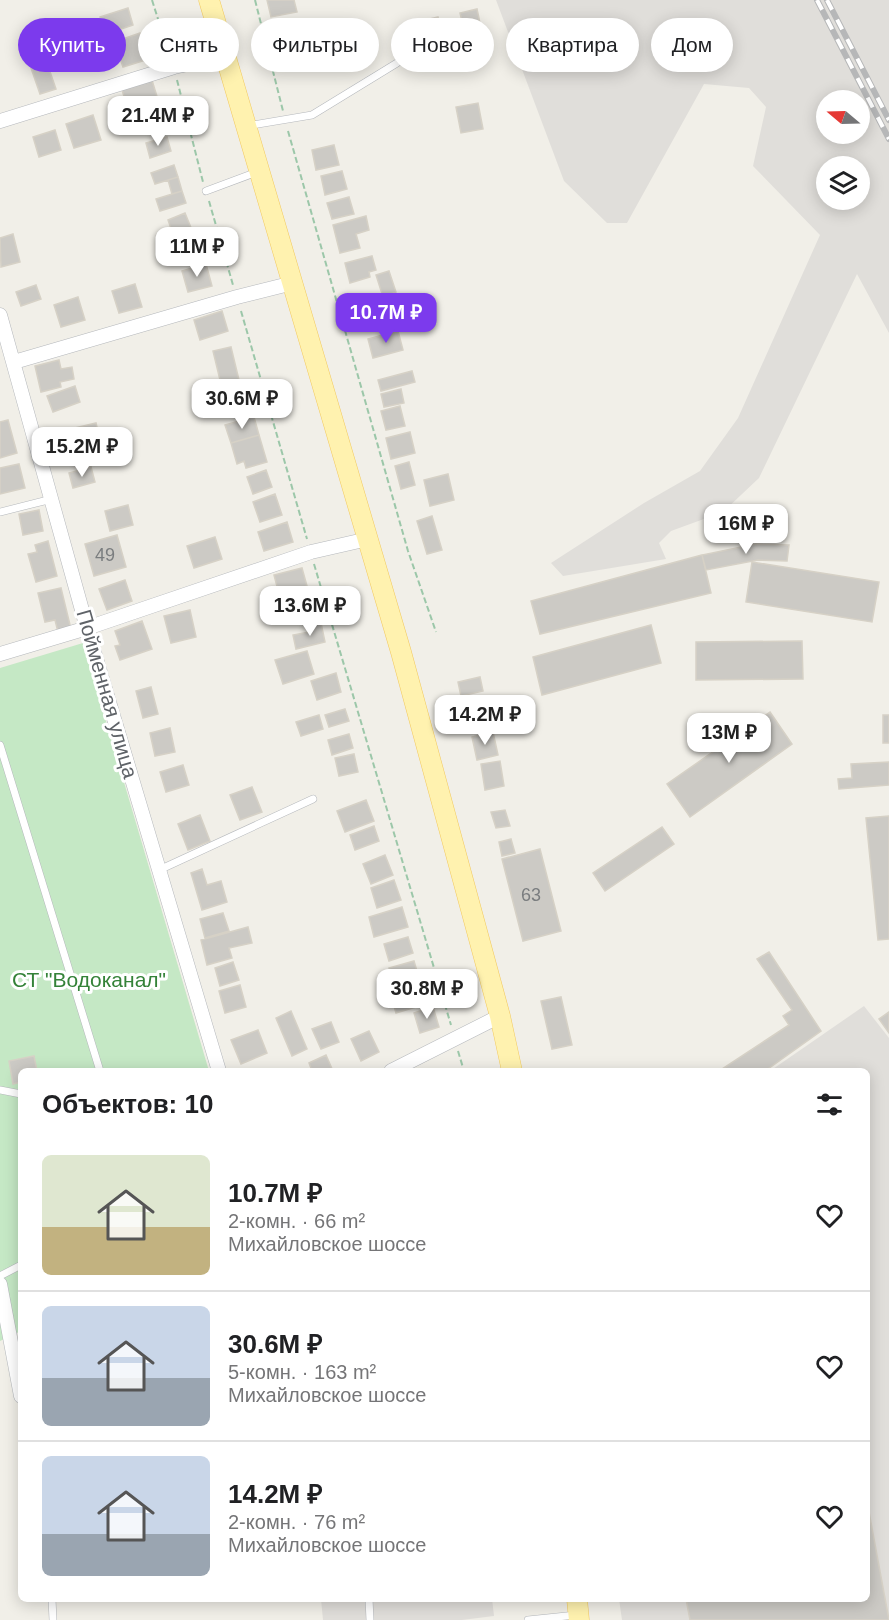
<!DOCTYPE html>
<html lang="ru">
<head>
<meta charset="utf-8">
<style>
	body { margin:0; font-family:Helvetica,sans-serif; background:#f6f6f6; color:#202124; height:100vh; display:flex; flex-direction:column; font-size:22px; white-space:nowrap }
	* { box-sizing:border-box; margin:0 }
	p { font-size:20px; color:#757577 }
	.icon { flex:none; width:33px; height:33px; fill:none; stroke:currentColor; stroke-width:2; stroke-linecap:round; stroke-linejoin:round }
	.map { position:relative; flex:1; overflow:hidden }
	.drawer { position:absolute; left:18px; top:1068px; width:852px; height:534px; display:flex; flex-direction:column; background:#fff; border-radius:9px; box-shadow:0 3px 15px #0003 }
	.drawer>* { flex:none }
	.banner { position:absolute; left:18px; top:18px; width:854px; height:54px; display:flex; gap:12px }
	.needle { width:39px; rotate:289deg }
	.tools { position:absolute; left:816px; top:90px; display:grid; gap:12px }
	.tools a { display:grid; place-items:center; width:54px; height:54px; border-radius:50%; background:#fff; box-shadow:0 3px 15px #0003; font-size:30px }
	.price { position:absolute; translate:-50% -51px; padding:0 14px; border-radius:12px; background:#fff; color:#222; font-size:20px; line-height:39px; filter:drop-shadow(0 2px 3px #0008) }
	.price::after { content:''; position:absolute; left:50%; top:36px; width:18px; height:14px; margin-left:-9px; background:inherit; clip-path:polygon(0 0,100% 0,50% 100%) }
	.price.active { background:#7c3aed; color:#fff }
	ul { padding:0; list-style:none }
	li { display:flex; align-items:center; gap:18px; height:150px; padding:0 24px }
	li+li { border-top:2px solid #e0e0e0 }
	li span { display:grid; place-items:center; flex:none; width:168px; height:120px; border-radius:9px; color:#555 }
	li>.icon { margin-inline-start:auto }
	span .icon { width:72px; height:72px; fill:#fffc; stroke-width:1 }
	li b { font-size:26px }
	h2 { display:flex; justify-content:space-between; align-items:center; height:72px; padding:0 24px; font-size:26px }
	.chip { padding:0 21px; border-radius:27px; background:#fff; box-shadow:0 3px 15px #0003; font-size:21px; line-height:54px }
	.chip.active { background:#7c3aed; color:#fff }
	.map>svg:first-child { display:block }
	.industrial { fill:#e0deda; fill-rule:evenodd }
	.green { fill:#c5e8c5 }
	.building { fill:#cccac5; stroke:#d6d1c6; stroke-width:1.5 }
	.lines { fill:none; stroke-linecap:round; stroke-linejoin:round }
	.service-casing { stroke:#b5b8bc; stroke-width:8 }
	.minor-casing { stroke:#b5b8bc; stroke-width:15 }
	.primary-casing { stroke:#f2c960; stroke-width:21 }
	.path { stroke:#9cc7a9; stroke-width:2; stroke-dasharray:6 3; stroke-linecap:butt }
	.service { stroke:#fff; stroke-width:7 }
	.minor { stroke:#fff; stroke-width:14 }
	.primary { stroke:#fff2af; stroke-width:20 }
	.rail-casing { stroke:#b6b7b8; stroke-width:6 }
	.rail { stroke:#fff; stroke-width:4; stroke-dasharray:11; stroke-linecap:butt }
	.labels { text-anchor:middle; stroke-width:6; stroke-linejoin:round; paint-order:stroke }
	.number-label { font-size:18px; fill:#7a7d7f }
	.street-label { font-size:21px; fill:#5f6368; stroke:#fff }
	.park-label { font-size:21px; fill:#348238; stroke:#fff }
</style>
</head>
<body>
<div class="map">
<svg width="889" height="1620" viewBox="0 0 889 1620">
	<rect width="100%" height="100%" fill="#f1efe8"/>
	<path class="industrial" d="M496 0H889V333L857 274 759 478 723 512 671 531 659 543 666 559 563 576 551 563 644 503 700 471 738 418 820 235 753 166 766 107 749 88 704 84 627 223H607L564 181ZM826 100H860V134H826ZM860 166V200H826V166Z
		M864 1006 889 1038V1620H622L619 1599H867V1071H770Z
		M321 1599H492L494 1616 462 1620H323Z"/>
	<path class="green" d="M83 643 209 1071H21V1331L0 1341V668Z"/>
	<path class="building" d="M267 0H294L297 12 271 17Z
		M128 8 133 25 106 34 100 17Z
		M477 9 484 42 468 46 460 13Z
		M438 17 446 48 412 56 405 25Z
		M140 33 149 59 123 67 114 42Z
		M298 33 302 56 279 60 275 37Z
		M47 63 56 89 40 94 31 68Z
		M151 77 159 103 129 112 121 87Z
		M478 103 483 129 461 133 456 107Z
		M159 108 164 125 140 132 135 115Z
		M93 115 101 140 74 148 66 124Z
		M55 130 61 150 39 157 33 137Z
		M167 137 171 151 150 158 146 143Z
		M334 145 339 165 316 170 312 150Z
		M174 165 178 177 155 184 151 173Z
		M342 171 347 189 325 195 321 176Z
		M178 177 182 191 172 194 168 180Z
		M182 191 186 203 160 211 156 199Z
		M349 197 354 214 332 219 327 203Z
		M185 213 192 230 174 237 168 220Z
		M366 216 369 230 356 234 360 248 340 253 333 225Z
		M13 234 20 262 1 267 0 238Z
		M195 238 200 256 181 261 176 244Z
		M372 256 376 270 369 272 370 277 350 283 345 263Z
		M206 264 212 286 188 292 182 271Z
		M389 271 396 292 383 297 376 275Z
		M135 284 142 307 119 313 112 291Z
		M36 285 41 299 21 306 16 292Z
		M78 297 85 320 61 327 54 305Z
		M388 300 395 318 372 326 366 309Z
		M222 311 228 331 200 340 194 320Z
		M398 331 403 350 373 358 368 339Z
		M231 347 239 380 221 384 213 351Z
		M59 360 61 369 72 367 74 379 60 382 61 387 41 392 35 366Z
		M412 371 415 382 381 391 378 380Z
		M75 386 80 402 53 412 47 396Z
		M243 388 248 406 224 413 219 395Z
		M401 389 404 403 384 407 381 394Z
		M400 406 405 426 386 430 381 411Z
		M254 417 259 435 231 443 225 425Z
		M8 420 17 453 0 458V422Z
		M96 423 101 445 66 453 62 431Z
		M410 432 415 453 391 459 386 438Z
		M259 435 267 462 246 468 244 461 237 464 231 443Z
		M409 462 415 485 401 489 395 466Z
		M19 464 25 488 0 494V468Z
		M91 467 95 482 73 488 69 473Z
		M266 470 272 487 253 494 247 477Z
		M448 474 454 500 430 506 424 480Z
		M275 494 282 515 260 522 253 502Z
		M128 505 133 525 110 531 105 511Z
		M39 510 43 531 23 535 19 514Z
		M432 516 442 550 427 554 417 521Z
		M287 522 293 542 264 551 258 532Z
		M117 535 126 567 94 576 85 544Z
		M215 537 222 559 194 568 187 546Z
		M48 541 57 576 36 582 28 554 37 552 35 545Z
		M756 544 789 545 787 561 758 560 706 570 702 555Z
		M702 555 711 593 540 634 531 601Z
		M752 562 879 582 872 622 746 602Z
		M302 568 307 586 279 594 274 575Z
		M125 580 132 601 107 610 99 589Z
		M61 588 71 629 58 632 55 620 45 622 38 593Z
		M310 592 317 613 305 617 299 596Z
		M190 610 196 637 171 643 164 616Z
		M142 621 152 649 120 660 115 646 120 645 115 631Z
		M321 623 325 642 296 649 293 635 309 632 308 626Z
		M651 625 661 663 542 695 533 657Z
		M802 641 803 679 696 680V642Z
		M307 651 314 674 283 684 275 660Z
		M336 673 341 692 317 700 311 681Z
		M480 677 483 691 461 696 458 682Z
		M151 687 158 714 143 718 136 691Z
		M486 699 491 720 468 726 462 705Z
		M345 709 349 721 329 727 325 715Z
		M770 712 792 744 690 817 667 784Z
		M319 715 323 729 301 736 296 722Z
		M883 715H889V743H883Z
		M170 728 175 752 155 756 150 733Z
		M493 732 498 755 477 760 472 737Z
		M349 734 353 748 332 755 328 740Z
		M354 754 358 772 339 776 335 758Z
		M500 761 504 786 485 790 481 764Z
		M889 762V785L839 789 838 779 852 778 851 764Z
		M183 765 189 785 166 792 160 772Z
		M252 787 262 812 240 820 230 795Z
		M366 800 374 821 345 832 337 811Z
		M505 810 510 826 496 828 491 812Z
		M200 815 210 841 188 850 178 824Z
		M889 816V939L878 940 866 818Z
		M374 826 379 841 355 850 350 835Z
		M662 827 674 844 605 891 593 873Z
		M511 839 515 853 502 856 499 842Z
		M540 849 561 931 523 941 502 859Z
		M385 855 393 875 371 884 363 864Z
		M202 869 207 885 221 881 227 902 202 910 191 873Z
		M394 880 401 900 377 908 371 888Z
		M402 907 408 927 374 937 369 917Z
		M223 913 229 931 205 938 200 919Z
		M248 927 252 943 229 948 232 958 207 965 201 940Z
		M408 937 413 953 389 961 384 944Z
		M769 952 821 1031 765 1071H719L789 1025 783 1016 792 1010 757 959Z
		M414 961 419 978 394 985 389 968Z
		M233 962 239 980 220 986 215 968Z
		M240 985 246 1007 225 1013 219 991Z
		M425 989 429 1003 396 1013 392 999Z
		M561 997 572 1045 552 1049 541 1001Z
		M433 1007 439 1027 420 1033 414 1013Z
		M291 1011 307 1049 292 1056 276 1018Z
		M889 1012V1033L879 1019Z
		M331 1022 339 1042 321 1049 312 1029Z
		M258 1030 267 1053 241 1064 231 1040Z
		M369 1031 379 1052 361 1061 351 1039Z
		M326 1055 333 1071H312L309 1063Z
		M34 1056 37 1071H21V1082L13 1084 9 1061Z
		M867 1501 889 1620H690L686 1599H867Z"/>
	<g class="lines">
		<defs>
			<path id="service" d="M247 126 312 115 397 63
				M206 191 257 172
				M0 512 52 499
				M0 745 100 1071
				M159 870 313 799
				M0 1090 21 1094
				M0 1276 21 1265
				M52 1599 53 1620
				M369 1599 370 1620
				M528 1620 576 1615"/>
			<path id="minor" d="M0 121 174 67 225 56
				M0 315 87 628 219 1071
				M14 362 237 297 293 283
				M0 654 87 628 311 552 368 539
				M391 1071 500 1016
				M0 1284 21 1396"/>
			<path id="primary" d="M209 0 401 652 500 1016 512 1071
				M577 1599 579 1620"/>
		</defs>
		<use href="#service" class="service-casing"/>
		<use href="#minor" class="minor-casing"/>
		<use href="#primary" class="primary-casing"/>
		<path class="path" d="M152 0 169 54
			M255 0 283 111
			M177 80 203 182
			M288 131 408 551 436 632
			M209 201 233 285
			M241 311 307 539
			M314 564 451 1025
			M458 1051 464 1071"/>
		<use href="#service" class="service"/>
		<use href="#minor" class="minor"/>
		<use href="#primary" class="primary"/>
		<defs>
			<path id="rail" d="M817 0 889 139
				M827 0 889 120"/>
		</defs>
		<use href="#rail" class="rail-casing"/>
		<use href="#rail" class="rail"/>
	</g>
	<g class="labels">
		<g class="number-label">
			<text x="105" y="561">49</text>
			<text x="531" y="901">63</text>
		</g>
		<g class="street-label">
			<text transform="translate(107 694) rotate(74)" y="7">Пойменная улица</text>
		</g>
		<g class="park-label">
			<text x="89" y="987">СТ "Водоканал"</text>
		</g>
	</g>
</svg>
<div class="tools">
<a><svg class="needle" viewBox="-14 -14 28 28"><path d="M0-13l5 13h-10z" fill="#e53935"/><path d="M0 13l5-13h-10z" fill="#757577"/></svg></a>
<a><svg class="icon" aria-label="layers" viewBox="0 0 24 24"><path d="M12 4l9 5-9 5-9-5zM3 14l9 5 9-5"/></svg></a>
</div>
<b class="price" style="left:158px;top:147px">21.4M ₽</b>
<b class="price" style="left:197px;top:278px">11M ₽</b>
<b class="price active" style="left:386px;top:344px">10.7M ₽</b>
<b class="price" style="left:242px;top:430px">30.6M ₽</b>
<b class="price" style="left:82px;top:478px">15.2M ₽</b>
<b class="price" style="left:746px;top:555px">16M ₽</b>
<b class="price" style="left:310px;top:637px">13.6M ₽</b>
<b class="price" style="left:485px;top:746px">14.2M ₽</b>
<b class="price" style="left:729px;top:764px">13M ₽</b>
<b class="price" style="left:427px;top:1020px">30.8M ₽</b>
<div class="banner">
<a class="chip active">Купить</a>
<a class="chip">Снять</a>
<a class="chip">Фильтры</a>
<a class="chip">Новое</a>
<a class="chip">Квартира</a>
<a class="chip">Дом</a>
</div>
<section class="drawer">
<h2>Объектов: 10<svg class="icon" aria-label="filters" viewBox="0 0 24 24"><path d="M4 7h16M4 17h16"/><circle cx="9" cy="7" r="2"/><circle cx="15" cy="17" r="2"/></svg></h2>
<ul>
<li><span style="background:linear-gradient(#dfe7d0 60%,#c2b280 0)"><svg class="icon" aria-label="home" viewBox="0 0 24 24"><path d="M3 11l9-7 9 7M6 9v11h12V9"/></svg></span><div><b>10.7M ₽</b><p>2-комн. · 66 m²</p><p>Михайловское шоссе</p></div><svg class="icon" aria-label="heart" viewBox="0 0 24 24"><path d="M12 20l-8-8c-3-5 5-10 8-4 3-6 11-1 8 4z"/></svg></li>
<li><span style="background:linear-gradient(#c9d6e8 60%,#9aa5b1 0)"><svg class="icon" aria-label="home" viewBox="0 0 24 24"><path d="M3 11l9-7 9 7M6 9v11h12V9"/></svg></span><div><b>30.6M ₽</b><p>5-комн. · 163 m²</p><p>Михайловское шоссе</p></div><svg class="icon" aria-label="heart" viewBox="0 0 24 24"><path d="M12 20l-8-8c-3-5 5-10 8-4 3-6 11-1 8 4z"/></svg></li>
<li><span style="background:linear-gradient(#c9d6e8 65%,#9aa5b1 0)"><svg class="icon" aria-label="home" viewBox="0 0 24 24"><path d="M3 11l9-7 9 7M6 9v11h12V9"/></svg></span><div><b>14.2M ₽</b><p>2-комн. · 76 m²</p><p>Михайловское шоссе</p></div><svg class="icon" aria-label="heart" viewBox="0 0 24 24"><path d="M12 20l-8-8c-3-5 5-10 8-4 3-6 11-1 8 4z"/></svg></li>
</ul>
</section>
</div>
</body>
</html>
